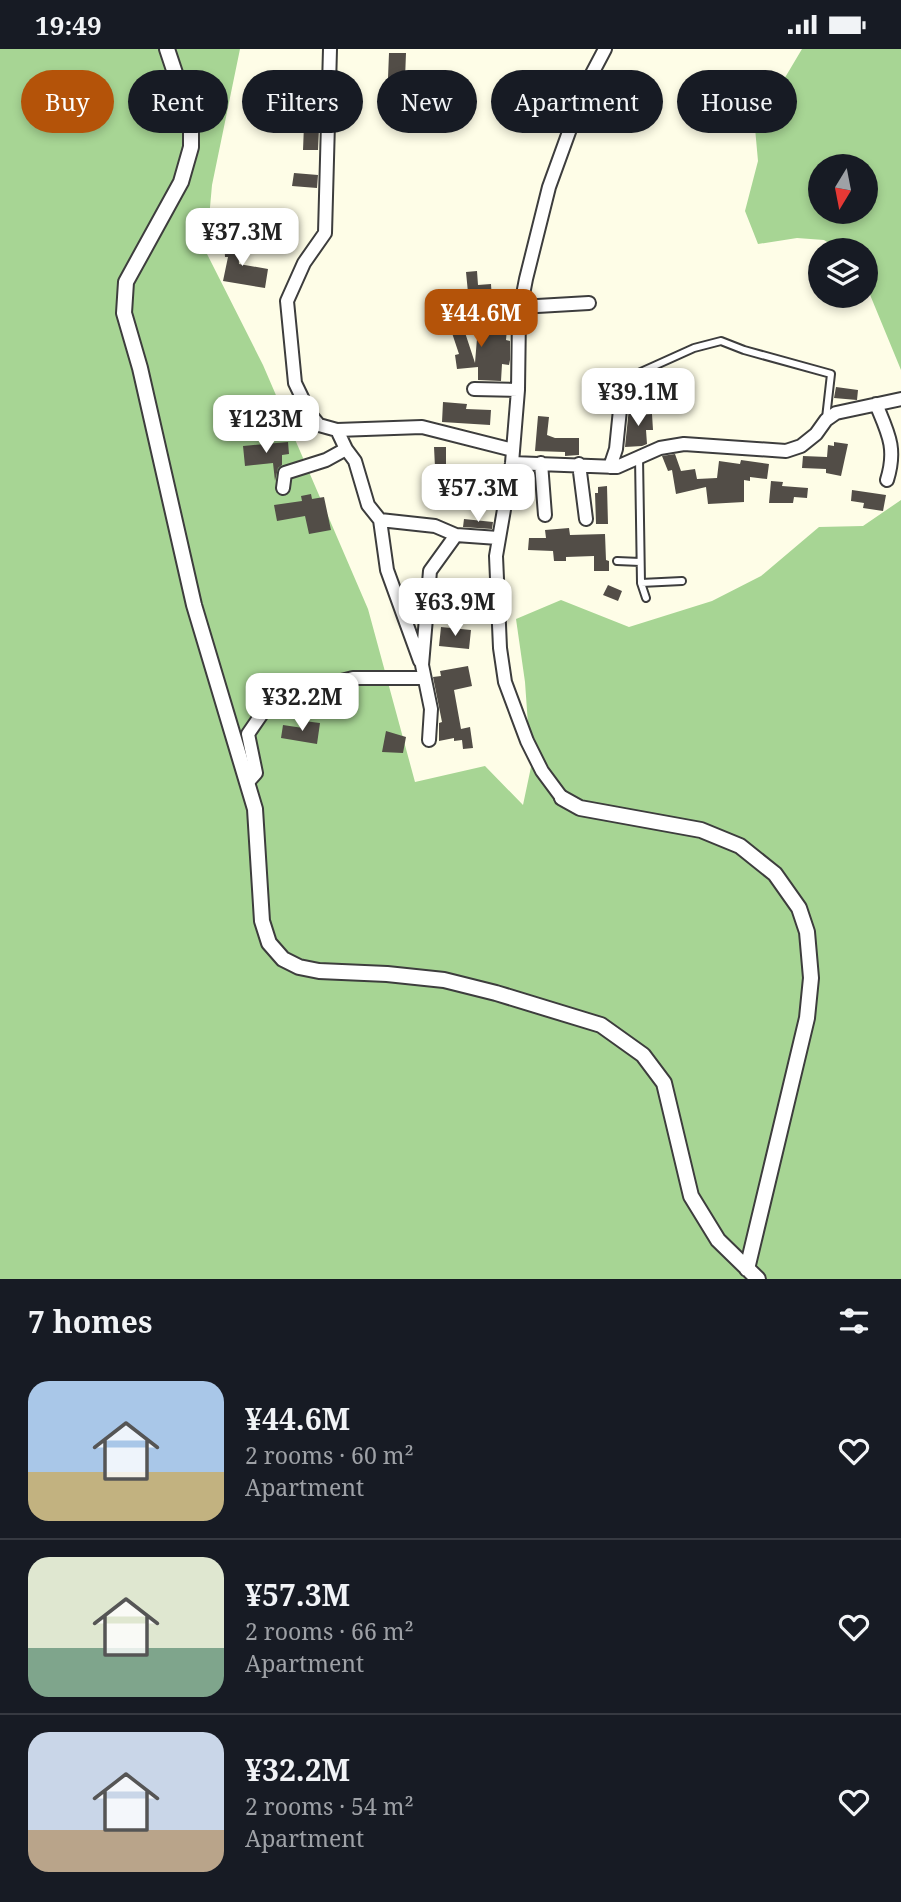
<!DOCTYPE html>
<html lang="en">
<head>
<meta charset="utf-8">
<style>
	body { margin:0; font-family:"Noto Serif",serif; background:#242831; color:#f1f3f6; height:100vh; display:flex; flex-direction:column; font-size:26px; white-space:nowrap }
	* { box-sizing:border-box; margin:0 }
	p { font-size:23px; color:#9ea1a6 }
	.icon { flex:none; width:38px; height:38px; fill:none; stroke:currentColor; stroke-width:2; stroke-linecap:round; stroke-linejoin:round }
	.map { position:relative; height:1230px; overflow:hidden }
	.details { display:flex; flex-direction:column; background:#171b24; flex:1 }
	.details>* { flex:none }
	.banner { position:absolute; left:21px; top:21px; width:859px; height:63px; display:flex; gap:14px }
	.needle { width:46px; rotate:190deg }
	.fabs { position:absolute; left:808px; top:105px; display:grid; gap:14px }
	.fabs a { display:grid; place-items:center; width:70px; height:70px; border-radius:50%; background:#171b24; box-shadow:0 4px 10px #0003; font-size:35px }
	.price { position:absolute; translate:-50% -60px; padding:0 16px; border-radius:14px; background:#fff; color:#222; font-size:23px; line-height:46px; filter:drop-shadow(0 2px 4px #0008) }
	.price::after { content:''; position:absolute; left:50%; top:42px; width:21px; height:16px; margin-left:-10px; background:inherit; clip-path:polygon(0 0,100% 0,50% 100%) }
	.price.selected { background:#b45309; color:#fff }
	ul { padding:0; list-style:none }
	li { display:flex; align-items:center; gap:21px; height:175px; padding:0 28px }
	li+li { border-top:2px solid #363941 }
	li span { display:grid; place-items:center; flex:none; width:196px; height:140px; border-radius:21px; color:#555 }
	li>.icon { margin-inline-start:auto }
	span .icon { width:84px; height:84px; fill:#fffc; stroke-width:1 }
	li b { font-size:30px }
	h2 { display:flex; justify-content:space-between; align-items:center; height:84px; padding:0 28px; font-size:30px }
	.chip { padding:0 24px; border-radius:32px; background:#171b24; box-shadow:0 4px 10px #0003; font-size:24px; line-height:63px }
	.chip.selected { background:#b45309; color:#fff }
	.status { display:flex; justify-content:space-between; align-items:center; height:49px; padding:0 35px; background:#171b24; direction:ltr }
	.status svg { height:19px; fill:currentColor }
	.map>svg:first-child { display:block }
	.forest { fill:#a7d594; fill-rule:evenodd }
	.building { fill:#524d47 }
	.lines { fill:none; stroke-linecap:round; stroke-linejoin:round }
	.service-casing { stroke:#3d3d3d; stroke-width:10 }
	.minor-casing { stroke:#3d3d3d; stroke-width:16 }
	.tertiary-casing { stroke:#3d3d3d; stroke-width:18 }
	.service { stroke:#fff; stroke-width:6 }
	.minor { stroke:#fff; stroke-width:12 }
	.tertiary { stroke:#fff; stroke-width:14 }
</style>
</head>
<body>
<div class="status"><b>19:49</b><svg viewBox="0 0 49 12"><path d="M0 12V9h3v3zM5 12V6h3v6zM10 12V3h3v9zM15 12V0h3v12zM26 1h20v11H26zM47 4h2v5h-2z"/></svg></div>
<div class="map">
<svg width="901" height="1230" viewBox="0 0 901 1230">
	<rect width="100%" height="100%" fill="#fefde7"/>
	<path class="forest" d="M0 0H240L212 136 206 203 263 316 368 560 415 733 485 717 523 756 531 718 525 633 516 570 561 551 629 578 712 552 761 527 819 478 863 477 901 451V1230H0Z
		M802 0H901V321L866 236V201H840L824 191 797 189 758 195 745 162 758 112 755 79ZM821 117H866V163H821Z"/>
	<path class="building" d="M389 4H406L405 30 388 29Z
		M297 56 320 58 318 101H303L304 76 296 75Z
		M294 124 318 126 317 139 292 137Z
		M224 189H238L239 215 268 220 265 239 223 232 228 208H225Z
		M477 222 478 236 491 235 492 252 469 254 466 223Z
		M457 259 475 314 478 277 507 280 506 291 510 292V311L509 316 502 315 501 332 478 331V318L457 320 455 306 459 305 445 263Z
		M836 338 858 341 857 351 834 349Z
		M443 353 467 355 466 360 491 361 490 376 442 373Z
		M629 359 639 361 638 366 652 365 653 381H646L647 395 642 397 625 398Z
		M538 367 549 368 547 386 555 389H579V406L565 407V403L535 402Z
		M288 393 289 405 282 406V416L278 419 275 432 273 414 245 417 243 397Z
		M834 393 848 395 841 427 826 424V420L802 419 803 407 827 408 828 396 834 397Z
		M434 398H446V417L435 418Z
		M675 405 681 422 695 420 697 430 717 429 719 412 740 415 741 411 769 415 767 430 750 428V432L744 431V453L708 455 706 438 676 445 672 421 668 422 662 407Z
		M771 432 783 433 782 437 808 439 807 449 794 448 793 454H769Z
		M607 437 608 475H596L595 444H598V438Z
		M852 441 886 446 883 462 863 459 864 454 851 452Z
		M311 445 312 450 324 448 331 481 309 485 305 467 277 472 274 456 302 452 301 447Z
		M464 470 493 473 492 480 463 478Z
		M569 479 570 486 605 485 606 511 609 512V522H594V507L566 508V512H554L553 502 528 501 529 489H546L545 481Z
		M608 536 622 542 618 552 603 546Z
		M441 578 471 581 469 600 439 597Z
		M468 617 472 637 454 641 461 680 470 678 473 699 463 700 462 691 454 692V689L439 692V674L442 673 433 628 441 627 440 622Z
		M304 672 320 674 317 695 281 689 283 676 303 679Z
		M386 682 406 688 403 704 382 703Z"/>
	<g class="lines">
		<defs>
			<path id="service" d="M623 331 694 299 721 292 744 301 831 325 826 369
				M639 408 641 534 646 549
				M617 512 640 513
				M641 534 682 532"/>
			<path id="minor" d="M330 0 325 184 304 214 287 252 295 334 310 365 319 376 337 381 422 378 513 401
				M520 258 589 254
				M488 266H519
				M474 340 518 341
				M876 355C888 384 897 399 887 431
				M255 381 256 369 310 365
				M337 381 346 400 355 412 368 456 380 471 387 521 420 612
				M512 414 617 418 660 399 684 395 786 402 801 397 816 385 826 371 836 364 901 350
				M541 414 545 466
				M579 415 586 470
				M610 418 616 400 623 331
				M283 439 285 424 326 411 346 400
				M380 471 435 477 456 486
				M429 691 431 660 422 616 430 522 456 486 498 489
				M248 733 256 724 248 685 272 650 353 629H423
				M562 749 542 722 527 692 505 633 500 599 496 507 512 414 518 341 519 266 526 230 549 138 586 36 605 0"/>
			<path id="tertiary" d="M167 0 191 72V98L181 133 126 233 124 264 140 319 194 556 255 760 262 872 269 894 283 910 299 918 319 922 387 925 444 931 496 944 601 976 643 1006 664 1034 691 1147 718 1191 758 1230
				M562 749 580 759 701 781 740 797 775 825 799 859 807 883 811 929 807 969 747 1220"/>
		</defs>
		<use href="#service" class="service-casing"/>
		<use href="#minor" class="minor-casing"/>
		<use href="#tertiary" class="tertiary-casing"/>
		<use href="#service" class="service"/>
		<use href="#minor" class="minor"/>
		<use href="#tertiary" class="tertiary"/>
	</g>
</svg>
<div class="fabs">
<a><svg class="needle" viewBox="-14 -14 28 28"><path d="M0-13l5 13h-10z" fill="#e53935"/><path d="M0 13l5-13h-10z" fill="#9ea1a6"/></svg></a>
<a><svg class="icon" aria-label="layers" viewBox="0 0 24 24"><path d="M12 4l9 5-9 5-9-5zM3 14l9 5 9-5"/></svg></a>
</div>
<b class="price" style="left:242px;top:219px">¥37.3M</b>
<b class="price selected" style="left:481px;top:300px">¥44.6M</b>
<b class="price" style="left:638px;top:379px">¥39.1M</b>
<b class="price" style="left:266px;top:406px">¥123M</b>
<b class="price" style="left:478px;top:475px">¥57.3M</b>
<b class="price" style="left:455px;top:589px">¥63.9M</b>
<b class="price" style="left:302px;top:684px">¥32.2M</b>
<div class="banner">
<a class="chip selected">Buy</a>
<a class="chip">Rent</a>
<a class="chip">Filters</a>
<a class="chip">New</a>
<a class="chip">Apartment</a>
<a class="chip">House</a>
</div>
</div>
<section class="details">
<h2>7 homes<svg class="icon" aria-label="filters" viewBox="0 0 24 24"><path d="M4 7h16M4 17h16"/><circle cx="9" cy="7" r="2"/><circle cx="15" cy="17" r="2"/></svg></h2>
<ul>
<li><span style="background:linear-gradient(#a9c7e8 65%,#c2b280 0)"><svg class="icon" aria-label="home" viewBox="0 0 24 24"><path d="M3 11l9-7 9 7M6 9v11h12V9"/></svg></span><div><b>¥44.6M</b><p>2 rooms · 60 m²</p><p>Apartment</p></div><svg class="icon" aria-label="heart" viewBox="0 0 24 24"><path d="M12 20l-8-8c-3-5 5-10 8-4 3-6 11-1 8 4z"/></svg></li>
<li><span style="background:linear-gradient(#dfe7d0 65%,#7fa58c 0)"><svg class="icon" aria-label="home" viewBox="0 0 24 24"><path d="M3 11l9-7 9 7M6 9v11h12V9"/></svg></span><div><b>¥57.3M</b><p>2 rooms · 66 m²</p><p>Apartment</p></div><svg class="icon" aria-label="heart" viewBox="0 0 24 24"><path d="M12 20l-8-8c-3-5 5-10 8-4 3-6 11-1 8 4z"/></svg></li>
<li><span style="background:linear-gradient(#c9d6e8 70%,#b9a48a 0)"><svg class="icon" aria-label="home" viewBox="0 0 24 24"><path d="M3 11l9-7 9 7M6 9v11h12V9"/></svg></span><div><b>¥32.2M</b><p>2 rooms · 54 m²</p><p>Apartment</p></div><svg class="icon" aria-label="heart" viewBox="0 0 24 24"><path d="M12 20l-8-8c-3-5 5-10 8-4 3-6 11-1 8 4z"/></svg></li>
</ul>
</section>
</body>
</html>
